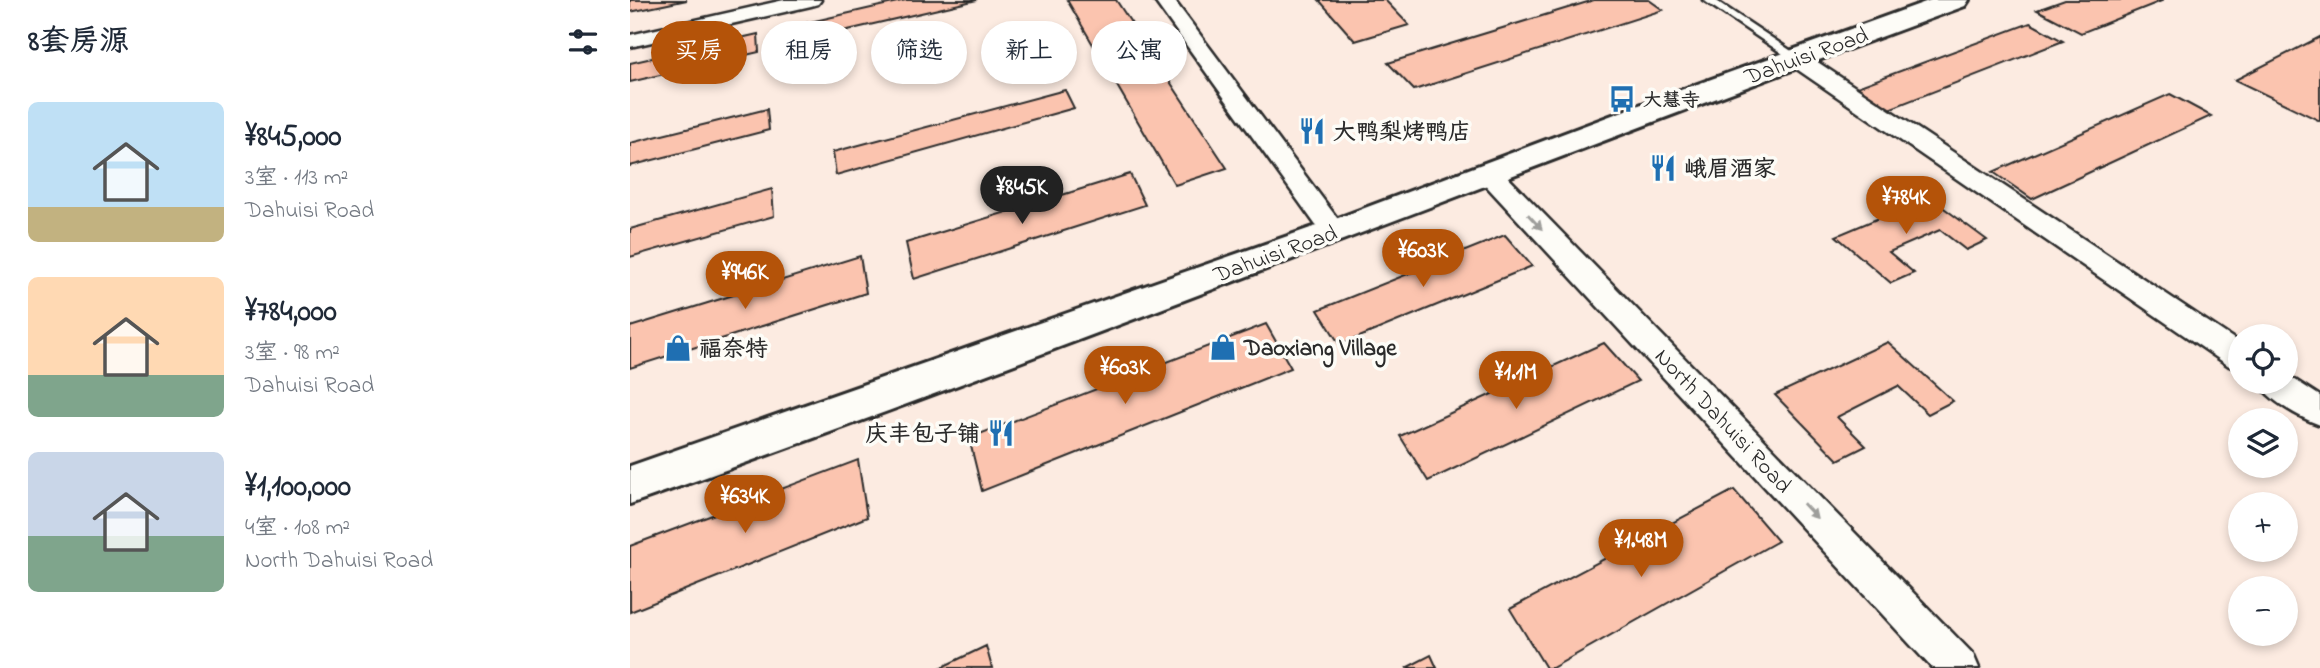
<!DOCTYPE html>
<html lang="zh">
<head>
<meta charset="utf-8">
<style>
	body { margin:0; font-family:"Indie Flower","LXGW WenKai TC",sans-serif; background:#f2f2f3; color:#1f2937; height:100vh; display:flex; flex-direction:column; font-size:26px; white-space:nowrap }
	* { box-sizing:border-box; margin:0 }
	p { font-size:23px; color:#747a83 }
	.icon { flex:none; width:38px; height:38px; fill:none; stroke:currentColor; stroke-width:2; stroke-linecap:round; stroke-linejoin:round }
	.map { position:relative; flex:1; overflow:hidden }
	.side { display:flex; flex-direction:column; background:#fff; width:630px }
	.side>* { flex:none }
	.top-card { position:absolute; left:21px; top:21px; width:665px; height:63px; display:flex; gap:14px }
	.fabs { position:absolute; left:1598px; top:324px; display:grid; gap:14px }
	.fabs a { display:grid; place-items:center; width:70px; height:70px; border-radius:50%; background:#fff; box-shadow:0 4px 10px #0003; font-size:35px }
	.price { position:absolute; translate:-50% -60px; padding:0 16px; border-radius:24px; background:#b45309; color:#fff; font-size:23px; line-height:46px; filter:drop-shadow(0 2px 4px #0008) }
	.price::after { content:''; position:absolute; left:50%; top:42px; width:21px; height:16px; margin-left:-10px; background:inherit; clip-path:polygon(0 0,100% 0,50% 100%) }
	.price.current { background:#222; color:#fff }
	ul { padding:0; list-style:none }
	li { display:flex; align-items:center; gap:21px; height:175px; padding:0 28px }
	li span { display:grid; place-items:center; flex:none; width:196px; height:140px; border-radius:10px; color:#555 }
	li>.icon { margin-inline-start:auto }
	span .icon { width:84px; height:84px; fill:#fffc; stroke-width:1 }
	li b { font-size:30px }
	h2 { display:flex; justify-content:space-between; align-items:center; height:84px; padding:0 28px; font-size:30px }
	.chip { padding:0 24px; border-radius:32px; background:#fff; box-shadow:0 4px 10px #0003; font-size:24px; line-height:63px }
	.chip.current { background:#b45309; color:#fff }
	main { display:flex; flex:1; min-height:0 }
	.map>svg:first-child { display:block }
	.building { fill:#fbc4af; stroke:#2b2b2b; stroke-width:2 }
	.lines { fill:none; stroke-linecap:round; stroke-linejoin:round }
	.lane-casing { stroke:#2b2b2b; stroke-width:5 }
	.street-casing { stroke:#2b2b2b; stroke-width:5 }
	.secondary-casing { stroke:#2b2b2b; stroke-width:6 }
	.lane { fill:#fdfcf7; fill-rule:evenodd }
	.street { fill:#fdfcf7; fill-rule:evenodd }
	.secondary { fill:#fdfcf7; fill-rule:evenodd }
	.oneway { fill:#9e9e9b }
	.labels { text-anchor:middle; stroke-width:7; stroke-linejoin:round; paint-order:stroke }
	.far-poi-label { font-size:19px; font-weight:bold; fill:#2b2b2b; stroke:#fdfcf7; text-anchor:start }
	.street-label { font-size:23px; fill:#2b2b2b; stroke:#fdfcf7 }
	.poi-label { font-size:23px; font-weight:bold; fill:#2b2b2b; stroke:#fdfcf7; text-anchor:start }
</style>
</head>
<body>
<main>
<section class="side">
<h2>8套房源<svg class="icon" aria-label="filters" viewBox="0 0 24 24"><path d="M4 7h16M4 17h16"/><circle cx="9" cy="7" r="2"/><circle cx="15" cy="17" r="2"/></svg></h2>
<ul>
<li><span style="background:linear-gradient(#bfe0f5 75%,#c2b280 0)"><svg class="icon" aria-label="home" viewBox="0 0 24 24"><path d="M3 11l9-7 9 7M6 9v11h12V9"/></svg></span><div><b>¥845,000</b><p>3室 · 113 m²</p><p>Dahuisi Road</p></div></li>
<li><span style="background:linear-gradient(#ffd9b3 70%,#7fa58c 0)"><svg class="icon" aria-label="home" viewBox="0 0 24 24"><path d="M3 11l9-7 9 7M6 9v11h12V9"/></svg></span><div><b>¥784,000</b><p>3室 · 98 m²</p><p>Dahuisi Road</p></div></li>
<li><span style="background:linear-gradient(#c9d6e8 60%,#7fa58c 0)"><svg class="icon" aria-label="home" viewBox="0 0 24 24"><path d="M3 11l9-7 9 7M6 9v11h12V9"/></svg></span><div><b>¥1,100,000</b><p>4室 · 108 m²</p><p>North Dahuisi Road</p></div></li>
</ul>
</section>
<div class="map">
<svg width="1690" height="668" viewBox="0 0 1690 668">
	<rect width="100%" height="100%" fill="#fcebe1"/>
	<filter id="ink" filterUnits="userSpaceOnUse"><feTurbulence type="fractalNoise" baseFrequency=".0143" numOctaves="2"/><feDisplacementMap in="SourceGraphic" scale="14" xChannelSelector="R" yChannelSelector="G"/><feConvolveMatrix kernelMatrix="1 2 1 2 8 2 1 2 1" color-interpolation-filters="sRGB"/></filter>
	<g filter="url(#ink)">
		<path class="building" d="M0 0H57L0 12Z
			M276 0H347L179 39 176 23Z
			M437 0H486L597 168 545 185Z
			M689 0H755L779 25 725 41Z
			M964 0H1019L1033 10 784 90 758 63Z
			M1435 0H1534L1451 33 1407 10Z
			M1400 23 1433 41 1259 109 1227 87Z
			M128 34 129 52 0 82V63Z
			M1690 37V121L1605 80Z
			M435 90 444 108 206 175 203 152Z
			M1540 94 1581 116 1402 199 1363 172Z
			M137 109 139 130 0 166V143Z
			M500 174 515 205 284 279 276 243Z
			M142 189 144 216 0 257V229Z
			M1299 197 1357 240 1336 250 1310 230 1259 252 1284 273 1261 283 1206 236Z
			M875 235 902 266 710 345 688 310Z
			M230 256 236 293 0 368V327Z
			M636 324 661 368 352 491 339 438Z
			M1258 342 1323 401 1298 414 1268 386 1207 417 1236 446 1208 460 1145 395Z
			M974 343 1008 381 798 481 770 436Z
			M228 460 237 517 0 612V546Z
			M1104 490 1148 541 922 668H916L880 609Z
			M356 646 362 668H310Z
			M801 655 807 668H776Z"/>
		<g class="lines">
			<defs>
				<path id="lane" d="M1073 0H1085L1172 58 1162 60Z"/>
				<path id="street" d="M154 0H191L188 4 181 6 0 47V35Z
					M524 0H544L713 226 717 232 713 238 704 241 695 238Z
					M1166 51 1174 53 1610 343V370L1599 366 1158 63 1155 58 1158 53Z
					M858 164 867 166 1343 654 1349 668H1302L849 178 845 172 849 166Z
					M1656 374 1690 396V425C1670 418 1638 400 1628 382H1656Z"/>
				<path id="secondary" d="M1301 0H1339L1335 6C889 169 448 346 0 504V466L692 224 1009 105Z"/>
			</defs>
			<use href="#lane" class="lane-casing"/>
			<use href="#street" class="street-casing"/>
			<use href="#secondary" class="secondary-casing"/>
			<use href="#lane" class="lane"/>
			<use href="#street" class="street"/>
			<use href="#secondary" class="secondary"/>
		</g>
		<defs><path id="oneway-solid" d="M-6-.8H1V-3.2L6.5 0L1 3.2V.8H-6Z" transform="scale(1.75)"/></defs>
		<g class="oneway">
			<use href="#oneway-solid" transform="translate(905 222) rotate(47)"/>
			<use href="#oneway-solid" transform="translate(1180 511) rotate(47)"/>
		</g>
	</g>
	<defs>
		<symbol id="bus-bare" viewBox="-9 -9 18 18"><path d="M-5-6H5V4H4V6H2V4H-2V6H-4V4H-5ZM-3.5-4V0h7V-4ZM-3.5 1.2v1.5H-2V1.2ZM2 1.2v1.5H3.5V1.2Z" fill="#1f6fb2" stroke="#fdfcf7" stroke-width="2.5" paint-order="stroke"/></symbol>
		<symbol id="restaurant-bare" viewBox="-9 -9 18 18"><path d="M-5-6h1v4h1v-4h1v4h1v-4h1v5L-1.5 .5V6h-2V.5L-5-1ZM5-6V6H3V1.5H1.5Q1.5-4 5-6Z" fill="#1f6fb2" stroke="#fdfcf7" stroke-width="2.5" paint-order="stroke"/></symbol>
		<symbol id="shop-bare" viewBox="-9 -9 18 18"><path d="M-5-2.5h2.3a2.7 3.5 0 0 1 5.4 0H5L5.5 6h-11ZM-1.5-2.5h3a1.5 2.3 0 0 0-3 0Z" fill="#1f6fb2" stroke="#fdfcf7" stroke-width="2.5" paint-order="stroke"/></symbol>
	</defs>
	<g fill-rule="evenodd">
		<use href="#bus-bare" x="973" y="80" width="38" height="38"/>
		<use href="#restaurant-bare" x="663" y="112" width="38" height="38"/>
		<use href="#restaurant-bare" x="1014" y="149" width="38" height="38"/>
		<use href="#shop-bare" x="574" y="328" width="38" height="38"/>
		<use href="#shop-bare" x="29" y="329" width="38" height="38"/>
		<use href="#restaurant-bare" x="352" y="414" width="38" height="38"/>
	</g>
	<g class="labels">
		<g class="far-poi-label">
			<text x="1013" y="106">大慧寺</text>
		</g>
		<g class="street-label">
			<text transform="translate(1176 55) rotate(-20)" y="8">Dahuisi Road</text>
			<text transform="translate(645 253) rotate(-20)" y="8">Dahuisi Road</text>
			<text transform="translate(1094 420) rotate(47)" y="8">North Dahuisi Road</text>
		</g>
		<g class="poi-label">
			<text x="703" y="139">大鸭梨烤鸭店</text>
			<text x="1054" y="176">峨眉酒家</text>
			<text x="614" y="355">Daoxiang Village</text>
			<text x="69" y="356">福奈特</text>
			<text x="350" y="441" text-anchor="end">庆丰包子铺</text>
		</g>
	</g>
</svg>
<div class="fabs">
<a><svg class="icon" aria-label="locate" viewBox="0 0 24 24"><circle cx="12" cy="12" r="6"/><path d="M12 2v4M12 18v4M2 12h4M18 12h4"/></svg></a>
<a><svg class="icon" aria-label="layers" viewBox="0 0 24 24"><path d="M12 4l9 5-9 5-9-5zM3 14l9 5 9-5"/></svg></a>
<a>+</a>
<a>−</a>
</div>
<b class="price current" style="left:392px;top:226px">¥845K</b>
<b class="price" style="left:1276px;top:236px">¥784K</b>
<b class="price" style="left:793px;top:289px">¥603K</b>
<b class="price" style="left:115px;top:311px">¥946K</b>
<b class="price" style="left:495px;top:406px">¥603K</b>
<b class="price" style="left:886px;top:411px">¥1.1M</b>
<b class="price" style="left:115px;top:535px">¥634K</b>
<b class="price" style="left:1011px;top:579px">¥1.48M</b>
<div class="top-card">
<a class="chip current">买房</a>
<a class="chip">租房</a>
<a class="chip">筛选</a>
<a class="chip">新上</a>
<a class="chip">公寓</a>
</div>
</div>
</main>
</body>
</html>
